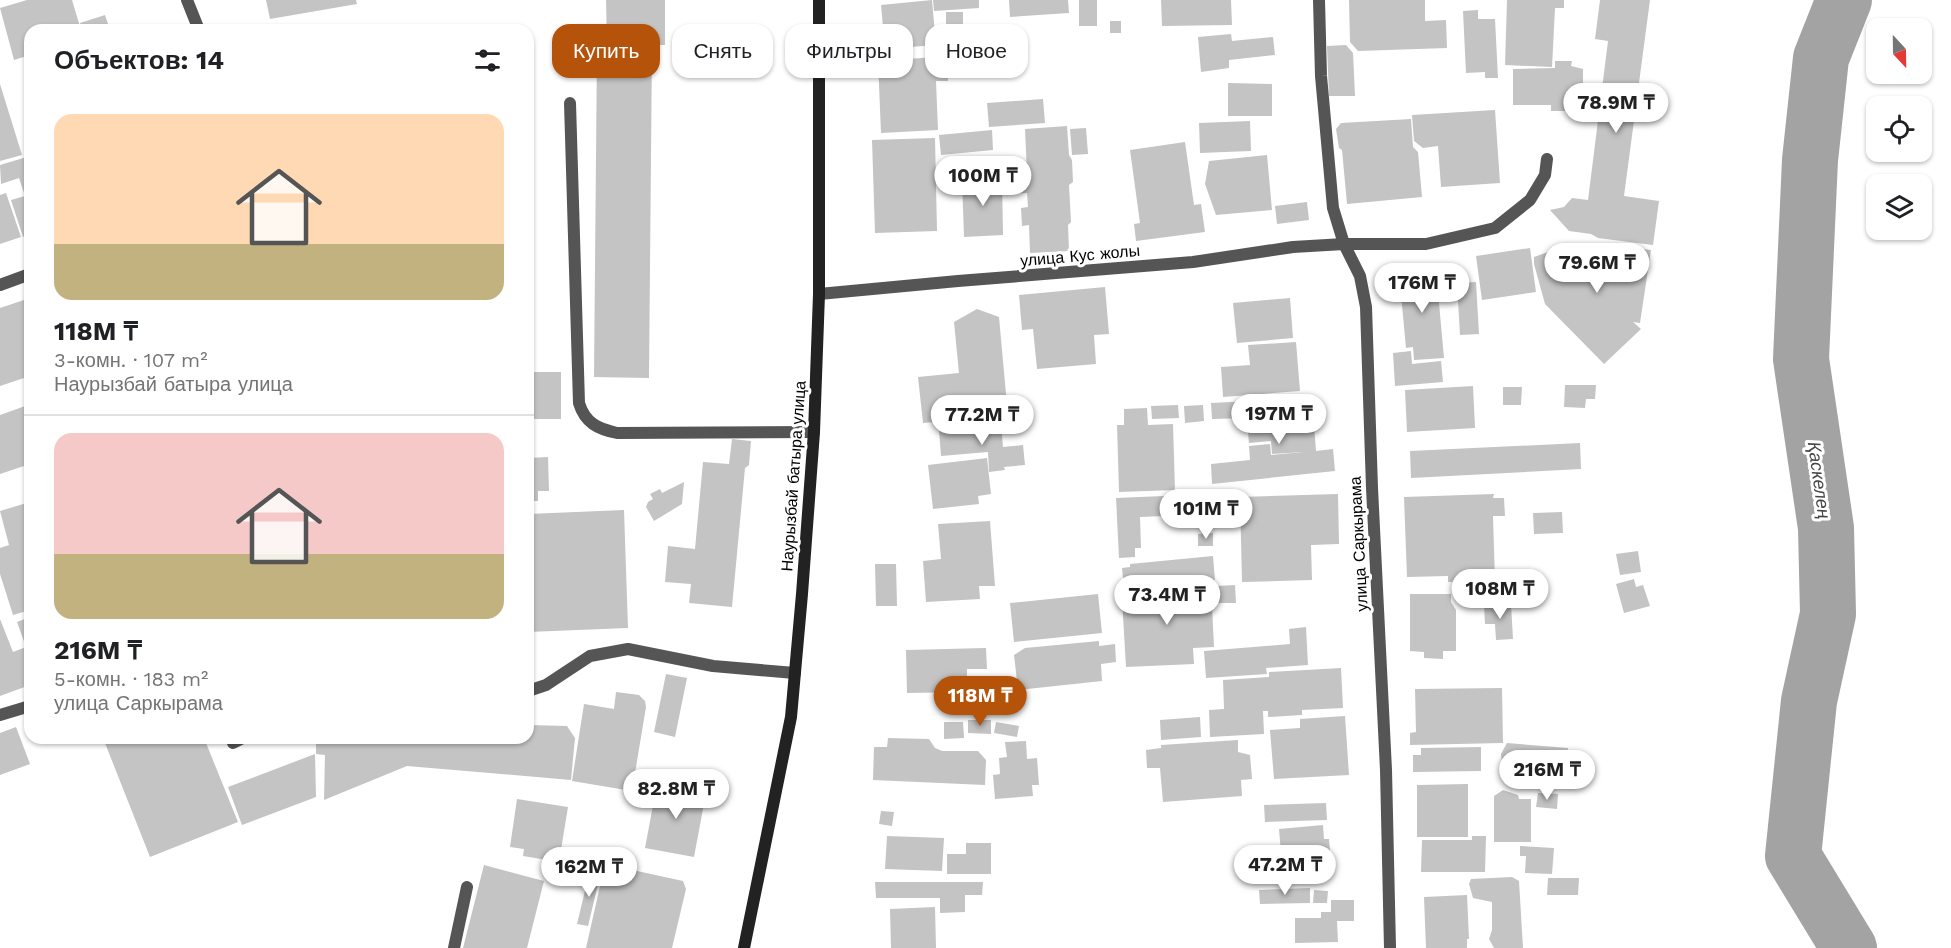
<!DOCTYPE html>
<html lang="ru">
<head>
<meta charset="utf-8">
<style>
	body { margin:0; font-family:"Work Sans",sans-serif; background:#f6f6f6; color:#202124; height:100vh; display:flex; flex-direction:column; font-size:22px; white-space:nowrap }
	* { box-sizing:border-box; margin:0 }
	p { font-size:20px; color:#757577 }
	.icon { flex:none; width:33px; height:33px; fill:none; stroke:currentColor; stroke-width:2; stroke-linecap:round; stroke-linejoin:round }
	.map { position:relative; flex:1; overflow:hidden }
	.side { position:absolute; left:24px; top:24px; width:510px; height:720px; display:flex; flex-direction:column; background:#fff; border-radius:18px; box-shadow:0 2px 4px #0004 }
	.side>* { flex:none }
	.top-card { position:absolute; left:552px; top:24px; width:570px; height:54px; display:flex; gap:12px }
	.needle { width:39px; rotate:158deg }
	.fabs { position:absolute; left:1866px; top:18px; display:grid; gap:12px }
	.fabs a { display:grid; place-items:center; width:66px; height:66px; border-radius:12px; background:#fff; box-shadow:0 2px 4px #0004; font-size:30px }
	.price { position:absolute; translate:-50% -51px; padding:0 14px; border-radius:21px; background:#fff; color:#222; font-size:20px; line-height:39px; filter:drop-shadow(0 2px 3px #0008) }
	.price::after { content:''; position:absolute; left:50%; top:36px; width:18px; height:14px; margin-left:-9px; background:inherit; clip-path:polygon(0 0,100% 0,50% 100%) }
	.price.active { background:#b45309; color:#fff }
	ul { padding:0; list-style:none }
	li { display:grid; align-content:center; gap:12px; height:318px; padding:0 30px }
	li+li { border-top:2px solid #e0e0e0 }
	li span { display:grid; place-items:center; height:186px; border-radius:18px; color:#555 }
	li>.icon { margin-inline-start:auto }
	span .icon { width:108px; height:108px; fill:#fffc; stroke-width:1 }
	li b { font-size:26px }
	h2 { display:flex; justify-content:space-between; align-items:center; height:72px; padding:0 30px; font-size:26px }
	.chip { padding:0 21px; border-radius:18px; background:#fff; box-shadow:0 2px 4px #0004; font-size:21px; line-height:54px }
	.chip.active { background:#b45309; color:#fff }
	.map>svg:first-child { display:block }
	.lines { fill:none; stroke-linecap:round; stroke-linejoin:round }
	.river { stroke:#a3a3a3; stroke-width:56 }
	.building { fill:#c4c4c4 }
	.lane { stroke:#555; stroke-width:12 }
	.street { stroke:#555; stroke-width:12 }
	.secondary { stroke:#222; stroke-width:12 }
	.labels { text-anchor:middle; stroke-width:6; stroke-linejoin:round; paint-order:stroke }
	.street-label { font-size:16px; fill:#000; stroke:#fff }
	.water-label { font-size:18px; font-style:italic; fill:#444; stroke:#fff }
</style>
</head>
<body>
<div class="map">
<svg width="1951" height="948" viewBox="0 0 1951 948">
	<rect width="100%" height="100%" fill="#fff"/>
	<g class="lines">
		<path class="river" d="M1844 0 1821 58 1810 160 1801 359 1826 528 1828 614 1809 701 1793 856 1849 948"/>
	</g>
	<path class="building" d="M27 0H72L81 30H30V55L14 60 0 8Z
		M266 0H356L357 4 270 19Z
		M606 0H665V45H607Z
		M932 0 936 45 885 49 881 5Z
		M933 0H979V8L934 11Z
		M1009 0H1068L1069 13 1010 17Z
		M1079 0H1097V26H1079Z
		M1161 0H1231L1232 25 1162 26Z
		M1349 0H1425V21L1446 20 1447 48 1358 51 1350 42Z
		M1507 0H1564V8H1555L1552 67 1505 65Z
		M1600 0H1650L1624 196 1659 201 1653 245 1598 238 1591 234 1569 231 1550 210 1564 207 1572 198 1588 200 1608 41 1595 39Z
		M1478 10V19H1495L1498 78H1485V72L1466 73 1463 11Z
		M946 12H963V39L946 38Z
		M105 15 110 30H83L80 23Z
		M1110 21H1121V33H1110Z
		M1231 34 1232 41 1273 37 1275 55 1229 60V68L1201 72 1198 37Z
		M1346 45 1353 53 1355 96H1329L1327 46Z
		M597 46H652L649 378 594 377Z
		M936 57V62H947L948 81H936L938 130 881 133 878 61Z
		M1555 61H1572L1571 66 1583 69V99H1573V111H1551V105H1513V69L1555 68Z
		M1228 83 1272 84V116H1228Z
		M0 84 22 155 0 161Z
		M1043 99 1045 123 989 127 987 103Z
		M1495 110 1500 183 1441 187 1438 146 1423 148 1414 141 1412 115Z
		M1411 119 1413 147 1418 152 1422 197 1347 204 1342 150 1339 148 1336 129 1341 123Z
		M1250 121 1251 151 1200 153 1199 123Z
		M1067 126 1069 155 1072 160 1073 182 1069 185 1071 222 1068 225 1069 251 1030 253 1029 225 1022 226 1021 208 1028 207 1027 193 1009 194 1008 174 1027 173 1025 129Z
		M1086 128 1088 154 1072 155 1070 129Z
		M992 130 993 150 941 155 939 135Z
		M935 138 937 231 875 233 872 140Z
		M1185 142 1194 205 1201 204 1205 232 1136 241 1134 224 1140 223 1130 150Z
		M1267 155 1272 210 1216 215 1205 184 1209 161Z
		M30 156V235L23 237 11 200 25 196 19 178 1 184 0 165Z
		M1002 178 1003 235 964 237 962 179Z
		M6 193 21 237 0 244V195Z
		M1307 202 1309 220 1277 224 1275 206Z
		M1597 243 1651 250 1640 323 1633 322 1641 329 1604 364 1545 304 1534 264V257L1559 248 1579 256 1589 277 1593 275Z
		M1530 248 1536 292 1482 300 1476 256Z
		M1436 270 1444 358 1414 360 1413 347 1406 348 1399 273Z
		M1476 282 1479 334 1460 335 1457 283Z
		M1105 287 1109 334 1094 335 1096 364 1037 369 1033 329 1022 330 1019 295Z
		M30 298V376L0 386V308Z
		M1290 298 1293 338 1237 343 1233 303Z
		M977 309 999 317 1008 416 923 423 918 377 959 373 954 322Z
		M1296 342 1300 391 1223 397 1221 367 1250 365 1248 345Z
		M1411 351 1412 364 1441 361 1443 382 1395 386 1393 353Z
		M528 372H561V419H528Z
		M1565 385H1596L1595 399H1586L1585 408 1564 407Z
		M1473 386 1475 428 1407 432 1405 390Z
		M1503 387H1522L1521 405H1503Z
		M1312 398 1316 451 1333 449 1335 471 1212 484 1211 464 1250 460 1249 446 1270 444 1271 455 1303 452 1272 454 1271 441 1249 443 1247 422 1255 419 1253 403Z
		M1250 401V418L1212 419 1211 403Z
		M28 405 30 411V464L0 474V415Z
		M1178 405 1179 418 1152 419 1151 406Z
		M1203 405 1204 421 1185 423 1184 406Z
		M1147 408 1148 425 1173 424 1175 490 1119 492 1117 425H1124V409Z
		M1001 424 1003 447 1023 445 1025 465 1004 467 1005 470 989 472 988 452 941 456 939 430Z
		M732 439 751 441 749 465 745 468 732 607 689 603 691 584 665 582 668 546 695 549 703 462 729 464Z
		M1580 443 1581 469 1411 478 1410 451Z
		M548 457 549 491H538V501H528V458Z
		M987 458 991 494 978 496 979 504 933 509 928 465Z
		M684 482 682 504 654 521 646 507 648 502 653 499 650 494 660 489 662 493Z
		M1338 494 1339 544 1311 545 1312 580 1242 582 1240 497Z
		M1494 494 1493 498H1504L1505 516H1493L1495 581 1448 582V576L1407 577 1404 497Z
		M1187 495 1188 515 1140 517 1141 548H1135V557L1119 558 1116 498Z
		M1222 495 1223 516 1193 517 1192 496Z
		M30 502V610L13 615 0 574V548L9 545 0 511Z
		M624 510 628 628 528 632V514Z
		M1562 512 1563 533 1534 534 1533 513Z
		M990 521 995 586H979L980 599 926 602 923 561 941 559 938 524Z
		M1213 533V546H1198V534Z
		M1638 551 1641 572 1620 575 1616 554Z
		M1213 556 1215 580 1124 588 1122 568 1130 567V564Z
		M875 564H896L897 606H876Z
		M1634 579 1636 587 1643 585 1650 606 1624 613 1616 584Z
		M1235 585 1236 603H1217L1216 586Z
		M1211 586 1214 647 1193 648 1194 664 1126 667 1122 599 1150 589Z
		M1098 594 1102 633 1014 642 1010 603Z
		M1410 594H1451V602L1456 610V651H1443V659L1424 658V652L1410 651Z
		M1511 604 1513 639 1496 640 1495 624H1485L1484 605Z
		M30 617V685L0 696V619L13 652 26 647 17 622Z
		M1306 627 1308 665 1266 668 1267 674 1206 678 1204 651 1290 644 1289 629Z
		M1099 641V646L1115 644 1116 662 1101 664 1102 681 1018 690 1014 655 1025 648Z
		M986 648 987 669H967V692L907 693 906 650Z
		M1341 668 1343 708 1302 710V715L1268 717V711H1263L1264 734 1210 737 1209 710 1224 709 1223 680 1269 677V672Z
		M666 674 687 678 675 737 654 732Z
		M1502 688 1503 743 1410 745V733L1416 732 1415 689Z
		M616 692 639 695 645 701 646 707 632 791 572 781 584 704 614 709Z
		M1345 716 1349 775 1274 779 1270 730 1300 728V719Z
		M1200 717 1201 737 1161 740 1160 720Z
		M968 720H991V734L968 733Z
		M944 722H963L964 738 944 739Z
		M996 722 1019 726 1017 737 994 733Z
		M528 725 567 726 575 738 571 780 407 766 324 800 325 755 316 754V742H312V738H528Z
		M16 727 30 764 0 775V733Z
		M103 738H204L238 822 150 857Z
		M888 738 929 739 935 748 942 751H978L986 760 985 785 873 780 874 747H887Z
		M1238 740V752L1250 755 1252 779 1241 780 1242 796 1163 802 1160 768H1147L1146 750 1161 748V745Z
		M1026 741 1027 759 1037 758 1039 785H1032L1033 796 995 799 993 775 1000 774 999 758 1007 757 1005 742Z
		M1507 743 1568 748 1566 775 1507 770 1502 764 1501 754Z
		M1481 747V771L1413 772V755H1421V748Z
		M315 754 316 797 242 825 228 787Z
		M657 784 706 793 694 857 645 848Z
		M1468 784V837H1417V785Z
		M1503 790 1518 795 1519 799H1531V842H1494V796Z
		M1538 793 1558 794 1557 809 1536 807Z
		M517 799 568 807 559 862 523 856 524 849 510 847Z
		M1326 803 1327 820 1265 822 1264 805Z
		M881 811 894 812 892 826 879 824Z
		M1323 825 1324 839H1329L1332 873 1283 877 1279 829Z
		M887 836 944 838 942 871 885 869Z
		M1472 836H1486L1485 872H1421L1422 840H1472Z
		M966 843H991V874H947V854H966Z
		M1520 846 1554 848 1552 874 1525 873 1526 856H1520Z
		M605 864 683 881 686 889 672 948H586Z
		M484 865 544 881 527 948H463Z
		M590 870 601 872 588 926 577 924Z
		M1512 877 1519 881 1523 948H1494L1489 939 1492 930V902L1473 898 1469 884 1471 879Z
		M1548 878H1579L1578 895H1547Z
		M875 882H983L982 895H965V912L940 913V898H876Z
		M1310 888V903L1260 904 1259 890Z
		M1314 890 1328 891 1327 903H1313Z
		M1467 895 1469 939H1467V948H1426L1424 897Z
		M1331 900H1354V921H1337L1338 942 1295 943V918H1321V912H1331Z
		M935 907 936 948H891L890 909Z"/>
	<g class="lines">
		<path class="lane" d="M570 103 579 403C585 423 598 429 617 433L814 432
			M528 691 546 685 590 656 628 649 713 666 795 673
			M0 715 30 706
			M233 743 243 738
			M454 948 467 887"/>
		<path class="street" d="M187 0 199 30
			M1319 0 1321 76 1333 208 1344 244 1360 276 1366 307 1372 488 1386 770 1390 948
			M0 285 30 274
			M819 294 958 281 1193 262 1293 247 1344 244H1426L1495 228 1530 200 1545 175 1547 159"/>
		<path class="secondary" d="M744 948 791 717 802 594 814 432 819 294V0"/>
	</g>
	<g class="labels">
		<g class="street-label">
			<text transform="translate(1080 255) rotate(-5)" y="6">улица Кус жолы</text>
			<text transform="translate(793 476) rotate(-86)" y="6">Наурызбай батыра улица</text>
			<text transform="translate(1358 544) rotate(-93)" y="6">улица Саркырама</text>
		</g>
		<g class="water-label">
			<text transform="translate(1819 480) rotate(82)" y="6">Қаскелең</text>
		</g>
	</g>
</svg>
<div class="fabs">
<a><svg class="needle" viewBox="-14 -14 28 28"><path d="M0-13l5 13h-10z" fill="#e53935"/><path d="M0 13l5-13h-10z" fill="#757577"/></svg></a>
<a><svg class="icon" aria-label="locate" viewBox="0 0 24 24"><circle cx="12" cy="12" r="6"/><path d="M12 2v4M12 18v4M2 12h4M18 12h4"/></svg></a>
<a><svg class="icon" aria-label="layers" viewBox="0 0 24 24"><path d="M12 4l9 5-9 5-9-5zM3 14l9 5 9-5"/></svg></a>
</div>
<b class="price" style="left:1616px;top:134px">78.9M ₸</b>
<b class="price" style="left:983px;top:207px">100M ₸</b>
<b class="price" style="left:1597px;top:294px">79.6M ₸</b>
<b class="price" style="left:1422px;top:314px">176M ₸</b>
<b class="price" style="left:1279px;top:445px">197M ₸</b>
<b class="price" style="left:982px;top:446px">77.2M ₸</b>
<b class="price" style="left:1206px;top:540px">101M ₸</b>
<b class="price" style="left:1500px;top:620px">108M ₸</b>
<b class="price" style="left:1167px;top:626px">73.4M ₸</b>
<b class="price active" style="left:980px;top:727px">118M ₸</b>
<b class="price" style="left:1547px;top:801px">216M ₸</b>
<b class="price" style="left:676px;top:820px">82.8M ₸</b>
<b class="price" style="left:1285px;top:896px">47.2M ₸</b>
<b class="price" style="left:589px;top:898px">162M ₸</b>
<div class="top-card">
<a class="chip active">Купить</a>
<a class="chip">Снять</a>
<a class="chip">Фильтры</a>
<a class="chip">Новое</a>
</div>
<section class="side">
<h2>Объектов: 14<svg class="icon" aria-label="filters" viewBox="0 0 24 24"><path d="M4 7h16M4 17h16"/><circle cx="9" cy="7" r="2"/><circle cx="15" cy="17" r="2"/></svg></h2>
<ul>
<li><span style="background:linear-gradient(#ffd9b3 70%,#c2b280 0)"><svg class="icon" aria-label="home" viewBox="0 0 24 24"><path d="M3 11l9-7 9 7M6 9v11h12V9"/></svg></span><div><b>118M ₸</b><p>3-комн. · 107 m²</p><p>Наурызбай батыра улица</p></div></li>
<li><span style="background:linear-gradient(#f6c9c9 65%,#c2b280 0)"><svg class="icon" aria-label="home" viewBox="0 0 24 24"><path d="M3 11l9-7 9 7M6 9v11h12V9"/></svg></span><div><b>216M ₸</b><p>5-комн. · 183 m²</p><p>улица Саркырама</p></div></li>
</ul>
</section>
</div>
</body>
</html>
